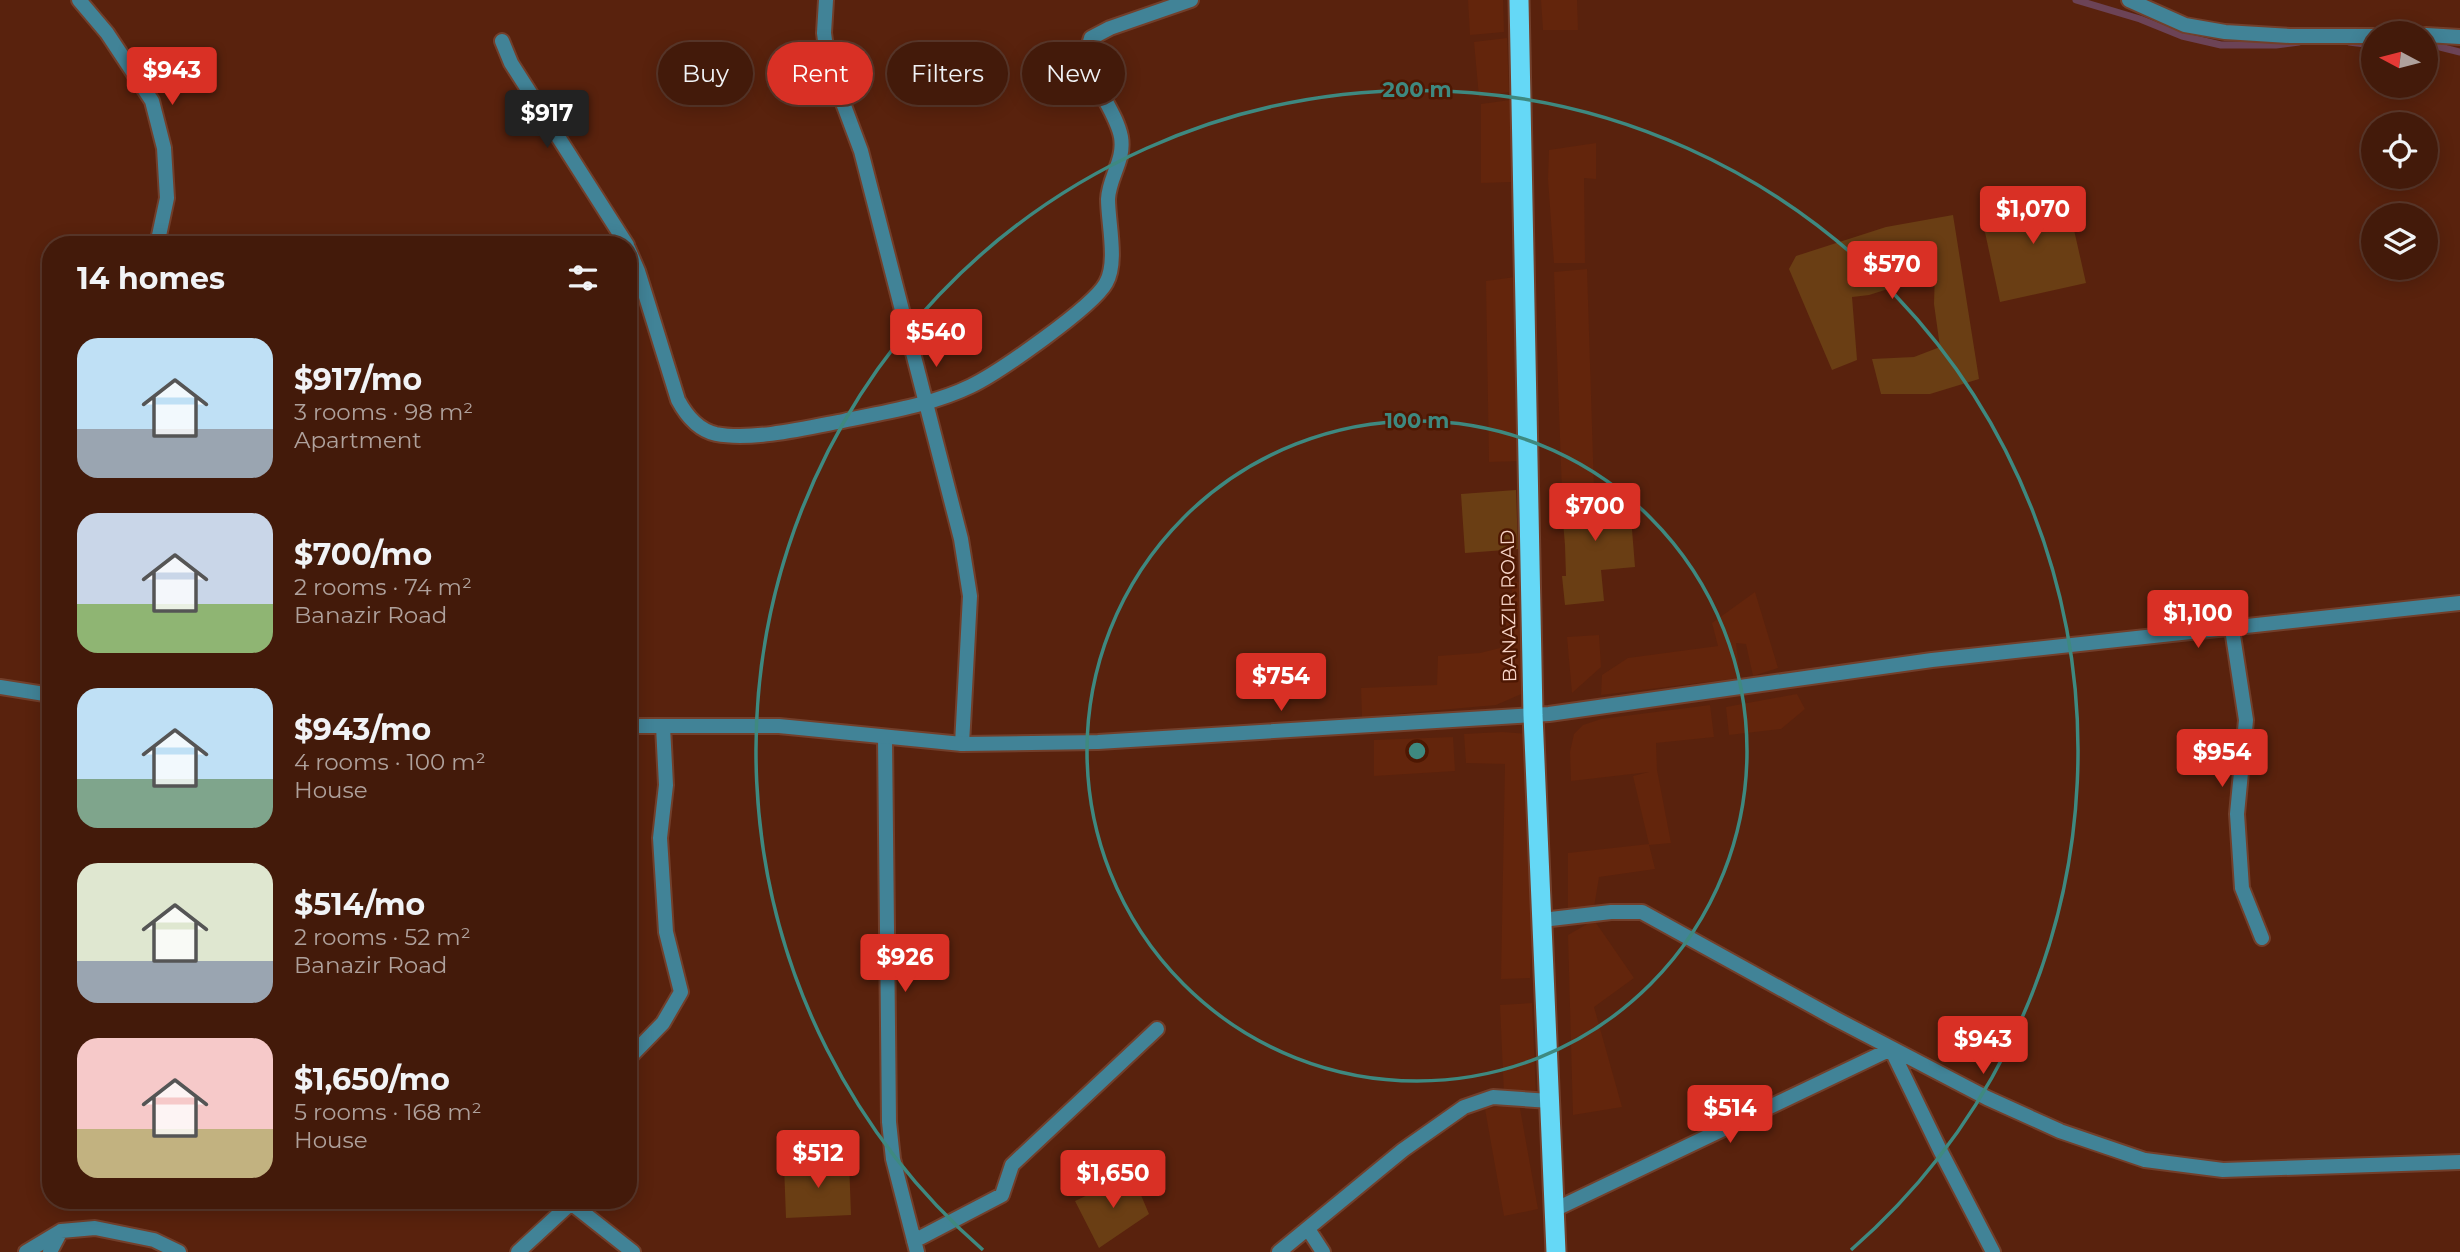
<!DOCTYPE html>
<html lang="en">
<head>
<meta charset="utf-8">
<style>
	body { margin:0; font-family:Montserrat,sans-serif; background:#4d2718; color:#f1f3f6; height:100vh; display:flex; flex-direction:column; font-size:26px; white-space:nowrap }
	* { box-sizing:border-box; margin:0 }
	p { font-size:23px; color:#afa19c }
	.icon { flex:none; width:38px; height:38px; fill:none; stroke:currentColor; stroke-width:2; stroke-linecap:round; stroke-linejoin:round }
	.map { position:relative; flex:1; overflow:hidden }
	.side { position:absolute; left:42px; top:236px; width:595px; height:973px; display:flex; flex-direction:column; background:#431a0a; border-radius:28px; box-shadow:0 4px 18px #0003,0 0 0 2px #5b382b }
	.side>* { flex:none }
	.hud { position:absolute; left:658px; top:42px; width:665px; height:63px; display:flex; gap:14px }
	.needle { width:46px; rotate:277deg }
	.fabs { position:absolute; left:2361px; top:21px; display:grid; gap:14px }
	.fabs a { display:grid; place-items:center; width:77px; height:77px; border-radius:50%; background:#431a0a; box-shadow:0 4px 18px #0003,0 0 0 2px #5b382b; font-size:35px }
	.price { position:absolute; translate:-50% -60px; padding:0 16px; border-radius:7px; background:#d93025; color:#fff; font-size:23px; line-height:46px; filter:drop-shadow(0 2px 4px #0008) }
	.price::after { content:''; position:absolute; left:50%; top:42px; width:21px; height:16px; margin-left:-10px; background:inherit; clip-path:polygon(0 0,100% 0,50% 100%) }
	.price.on { background:#222; color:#fff }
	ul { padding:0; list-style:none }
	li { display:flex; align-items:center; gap:21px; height:175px; padding:0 35px }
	li span { display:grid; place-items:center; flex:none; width:196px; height:140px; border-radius:21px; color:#555 }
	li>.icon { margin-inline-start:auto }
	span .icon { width:84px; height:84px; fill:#fffc; stroke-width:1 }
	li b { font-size:30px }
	h2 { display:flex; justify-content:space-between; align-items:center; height:84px; padding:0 35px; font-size:30px }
	.tag { padding:0 24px; border-radius:32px; background:#431a0a; box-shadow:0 4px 18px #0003,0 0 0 2px #5b382b; font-size:24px; line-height:63px }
	.tag.on { background:#d93025; color:#fff }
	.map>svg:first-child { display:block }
	.built { fill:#63250c }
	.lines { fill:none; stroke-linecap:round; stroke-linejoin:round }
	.stream { stroke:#6c4356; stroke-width:7 }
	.building { fill:#6a3e14 }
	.minor-casing { stroke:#723f2b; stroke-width:18 }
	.tertiary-casing { stroke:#723f2b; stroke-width:18 }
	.trunk-casing { stroke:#723f2b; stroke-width:23 }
	.minor { stroke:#418397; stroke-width:14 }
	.tertiary { stroke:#418397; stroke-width:14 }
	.trunk { stroke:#65d8f6; stroke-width:19 }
	.ring { fill:none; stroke:#3e8980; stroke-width:3.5 }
	.labels { text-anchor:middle; stroke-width:5; stroke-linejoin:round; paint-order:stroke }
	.street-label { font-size:19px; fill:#f8d5c8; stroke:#4d1702 }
	.centre { fill:#3e8980; stroke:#4d1702; stroke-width:3.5 }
	.ring-label { font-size:21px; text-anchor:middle; font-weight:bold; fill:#3e8980; stroke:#4d1702; stroke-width:5; stroke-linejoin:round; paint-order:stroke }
</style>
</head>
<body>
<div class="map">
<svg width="2460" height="1252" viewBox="0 0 2460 1252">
	<rect width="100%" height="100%" fill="#59220d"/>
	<path class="built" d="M1468 0H1503L1504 32 1470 35Z
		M1541 0H1577L1578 30H1543Z
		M1507 38 1509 92 1479 97 1474 42Z
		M1510 100 1511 182 1481 183V104Z
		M1596 143V179L1584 178 1585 263H1554L1548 179 1549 150Z
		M1587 269 1594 490 1562 493 1554 272Z
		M1515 277 1522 461 1489 462 1486 281Z
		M1529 581 1528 691 1496 705 1362 717 1361 688 1437 685 1438 656 1480 653 1504 647 1507 617 1515 615 1511 582Z
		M1755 592 1778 668 1753 676 1746 644 1736 643 1740 678 1601 695 1602 675 1628 658 1718 646 1712 623Z
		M1599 635 1601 667 1572 693 1567 637Z
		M1797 694 1805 709 1781 729 1729 735 1726 707Z
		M1710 705 1714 737 1656 743 1657 770 1671 843 1649 845 1655 869 1599 877 1594 907 1568 908V853L1649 844 1633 776 1649 772 1571 781 1570 752 1574 734 1583 725 1601 719Z
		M1502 732 1531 734 1534 896 1530 978 1501 979 1505 764 1466 763 1464 734Z
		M1453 737 1455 771 1374 776V740Z
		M1594 920 1634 978 1594 1007 1622 1107 1573 1115 1568 935Z
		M1532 1003 1536 1095H1504L1500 1005Z
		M1519 1103 1538 1209 1504 1216 1485 1109Z"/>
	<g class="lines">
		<path class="stream" d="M2076 0 2140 19 2182 36 2221 45H2276L2299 42
			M2349 42 2373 45
			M2426 46H2436L2460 52"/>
	</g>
	<path class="building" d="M2065 190 2086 283 2000 302 1980 209Z
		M1953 215 1979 379 1930 394H1881L1872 359 1914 357 1940 347 1934 304 1935 270 1907 283 1869 295 1852 297 1857 360 1832 370 1789 269 1796 256 1886 227Z
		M1516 490 1518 549 1465 553 1461 494Z
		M1629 492 1635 567 1601 570 1604 601 1565 605 1562 576H1566L1565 545 1561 498Z
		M849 1162 851 1215 786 1218 784 1165Z
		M1132 1174 1149 1214 1099 1248 1075 1201Z"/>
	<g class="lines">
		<defs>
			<path id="minor" d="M79 0 107 33 152 101 164 148 167 198 157 245
				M826 0 824 33 828 63 861 151 961 539 970 596 962 744
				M2129 0 2185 25 2225 32 2290 36H2373
				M2426 35 2460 37
				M502 41 511 63 627 245
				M628 248 638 271 678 400C686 415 698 430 716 434 752 441 807 428 843 421 885 412 932 405 971 386 998 373 1093 307 1106 283 1118 262 1108 223 1108 199 1109 177 1125 160 1121 137 1115 105 1078 72 1091 38L1110 28 1191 0
				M2232 629 2246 720 2237 814 2242 888 2262 938
				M885 738 889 1122 893 1159 917 1252
				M1542 920 1611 912H1642L1834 1018 1987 1098 2060 1131 2145 1160 2223 1170 2460 1162
				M628 1059 663 1023 681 992 666 932 660 838 666 785 663 726
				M571 1200V1203L633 1252
				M1554 1210 1891 1049 1940 1150 1993 1252
				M1308 1229 1323 1252
				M914 1241 1002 1195 1012 1165 1157 1029
				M26 1252 61 1231
				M50 1252 61 1231 95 1228 154 1240 179 1252
				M518 1252 571 1203
				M1279 1252 1403 1150 1464 1107 1493 1097 1550 1101"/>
			<path id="tertiary" d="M0 687 51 695
				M628 726H779L962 744 1098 742 1549 714 1932 660 2460 603"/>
			<path id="trunk" d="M1519 0 1533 715 1556 1252"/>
		</defs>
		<use href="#minor" class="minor-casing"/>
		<use href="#tertiary" class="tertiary-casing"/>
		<use href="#trunk" class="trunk-casing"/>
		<use href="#minor" class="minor"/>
		<use href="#tertiary" class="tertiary"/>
		<use href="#trunk" class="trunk"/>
	</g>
	<g class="ring">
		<circle cx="1417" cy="751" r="330"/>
		<path d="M983 1250A661 661 0 1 1 1851 1250"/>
	</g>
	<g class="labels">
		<g class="street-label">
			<text transform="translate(1508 606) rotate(-91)" y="7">BANAZIR ROAD</text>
		</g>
	</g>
	<circle cx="1417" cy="751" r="10" class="centre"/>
	<g class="ring-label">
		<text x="1417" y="97">200 m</text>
		<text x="1417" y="428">100 m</text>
	</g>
</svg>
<div class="fabs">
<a><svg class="needle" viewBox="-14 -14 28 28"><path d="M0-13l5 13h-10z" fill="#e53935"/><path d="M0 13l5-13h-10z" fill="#afa19c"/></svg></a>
<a><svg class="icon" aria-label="locate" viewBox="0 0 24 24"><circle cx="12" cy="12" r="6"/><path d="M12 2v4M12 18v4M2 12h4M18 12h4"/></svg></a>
<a><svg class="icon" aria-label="layers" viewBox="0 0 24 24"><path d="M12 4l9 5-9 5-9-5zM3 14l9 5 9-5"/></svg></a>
</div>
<b class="price" style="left:172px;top:107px">$943</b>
<b class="price on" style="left:547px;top:150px">$917</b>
<b class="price" style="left:2033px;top:246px">$1,070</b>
<b class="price" style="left:1892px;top:301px">$570</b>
<b class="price" style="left:936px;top:369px">$540</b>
<b class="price" style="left:1595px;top:543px">$700</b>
<b class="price" style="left:2198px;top:650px">$1,100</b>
<b class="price" style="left:1281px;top:713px">$754</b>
<b class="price" style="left:2222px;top:789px">$954</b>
<b class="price" style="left:905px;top:994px">$926</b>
<b class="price" style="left:1983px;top:1076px">$943</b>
<b class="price" style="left:1730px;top:1145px">$514</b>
<b class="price" style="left:818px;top:1190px">$512</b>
<b class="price" style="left:1113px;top:1210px">$1,650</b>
<div class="hud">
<a class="tag">Buy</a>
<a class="tag on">Rent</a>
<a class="tag">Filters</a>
<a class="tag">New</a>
</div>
<section class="side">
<h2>14 homes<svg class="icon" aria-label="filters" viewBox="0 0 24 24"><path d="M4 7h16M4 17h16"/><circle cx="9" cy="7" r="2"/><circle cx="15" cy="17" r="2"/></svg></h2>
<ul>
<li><span style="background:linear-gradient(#bfe0f5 65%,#9aa5b1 0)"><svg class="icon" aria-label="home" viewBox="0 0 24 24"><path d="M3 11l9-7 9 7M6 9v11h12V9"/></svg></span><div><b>$917/mo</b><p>3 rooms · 98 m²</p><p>Apartment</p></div></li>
<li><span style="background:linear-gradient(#c9d6e8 65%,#8fb573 0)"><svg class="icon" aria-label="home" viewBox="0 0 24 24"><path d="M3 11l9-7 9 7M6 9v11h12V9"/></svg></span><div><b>$700/mo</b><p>2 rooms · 74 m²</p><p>Banazir Road</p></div></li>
<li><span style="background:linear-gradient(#bfe0f5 65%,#7fa58c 0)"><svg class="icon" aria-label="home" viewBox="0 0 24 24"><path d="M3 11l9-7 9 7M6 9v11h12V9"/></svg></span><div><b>$943/mo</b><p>4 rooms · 100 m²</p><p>House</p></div></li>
<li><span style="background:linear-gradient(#dfe7d0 70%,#9aa5b1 0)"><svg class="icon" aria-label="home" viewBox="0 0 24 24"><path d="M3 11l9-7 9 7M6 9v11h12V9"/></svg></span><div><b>$514/mo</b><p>2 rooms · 52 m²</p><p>Banazir Road</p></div></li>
<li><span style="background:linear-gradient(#f6c9c9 65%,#c2b280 0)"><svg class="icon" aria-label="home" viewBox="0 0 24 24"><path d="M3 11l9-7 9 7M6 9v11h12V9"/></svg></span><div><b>$1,650/mo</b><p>5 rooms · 168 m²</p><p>House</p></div></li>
</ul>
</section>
</div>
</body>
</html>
